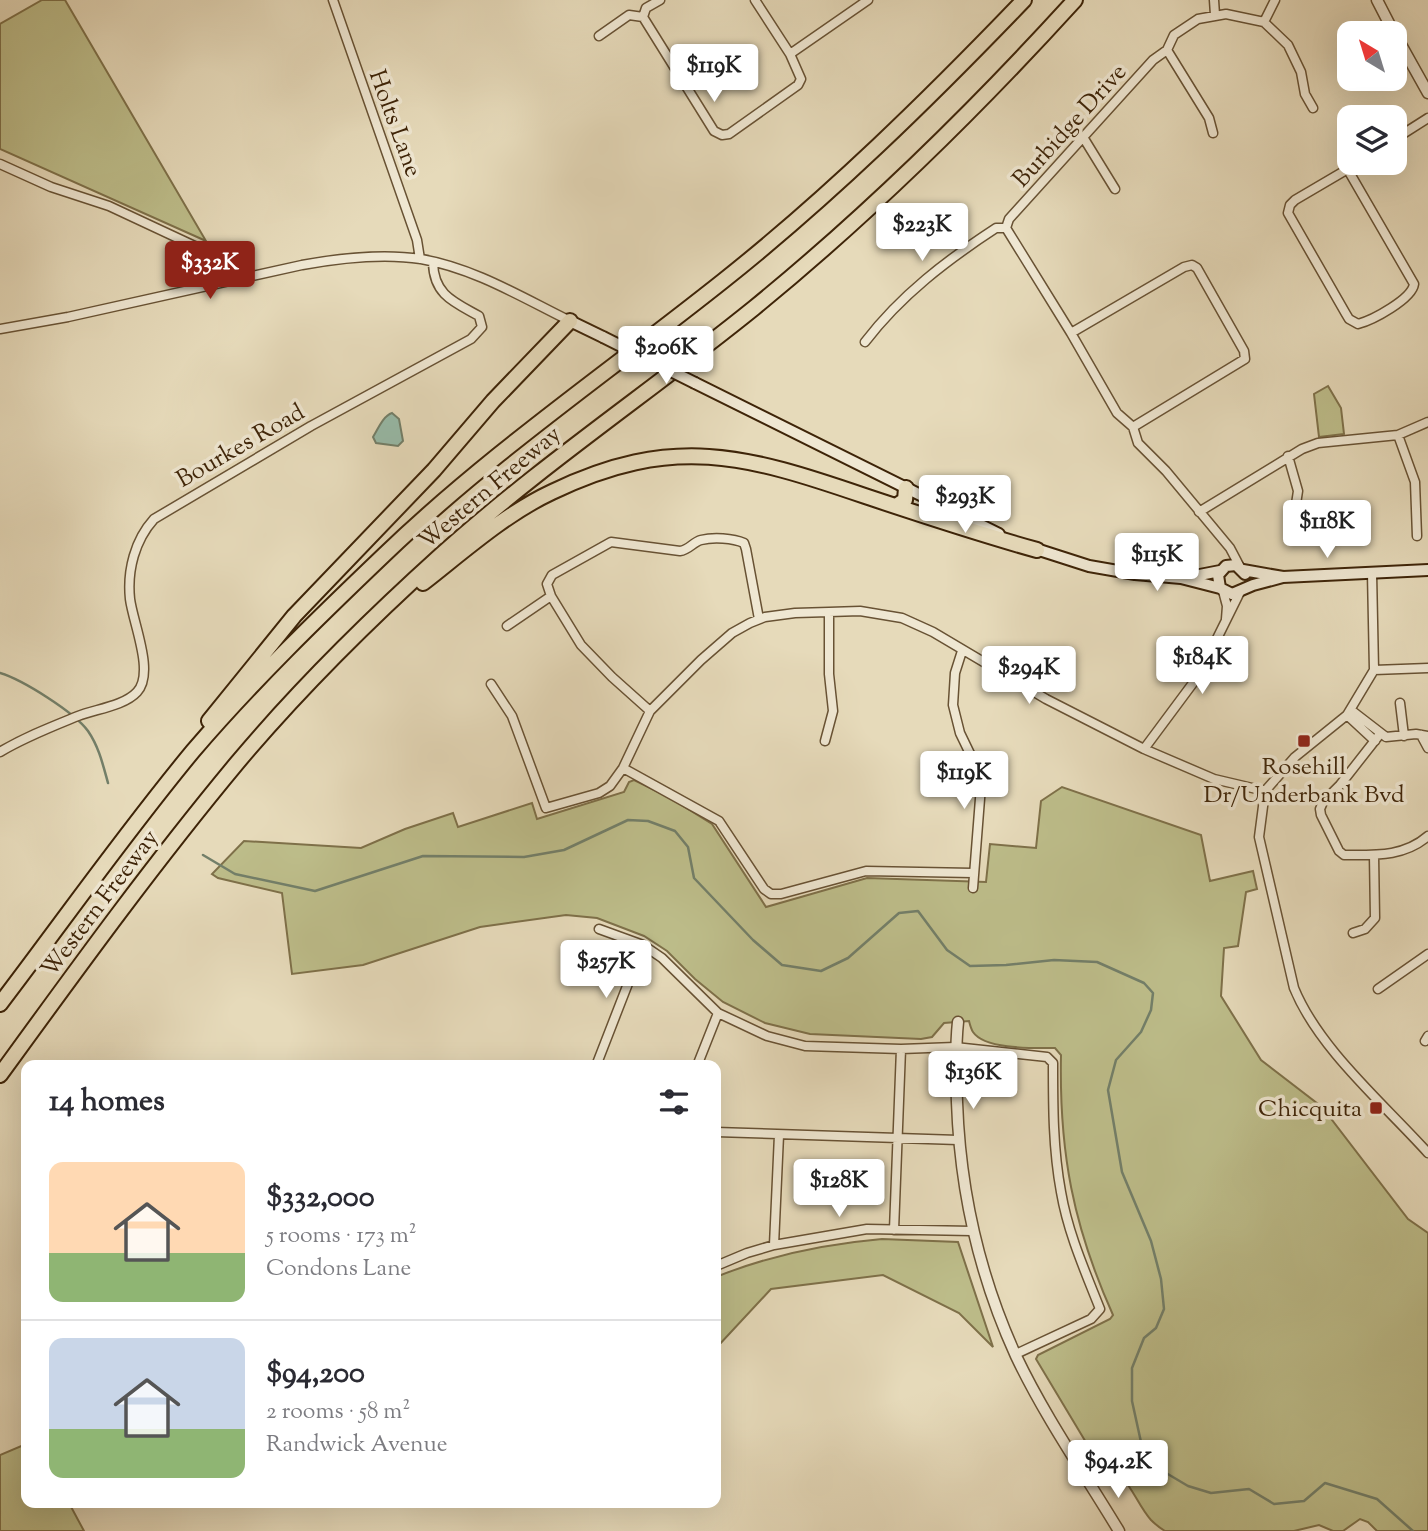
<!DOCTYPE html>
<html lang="en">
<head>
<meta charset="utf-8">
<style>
	body { margin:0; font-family:"Sorts Mill Goudy",serif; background:#f7f7f7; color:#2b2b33; height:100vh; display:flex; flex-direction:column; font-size:26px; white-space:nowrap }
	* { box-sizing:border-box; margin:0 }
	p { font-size:23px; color:#7c7c81 }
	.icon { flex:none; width:38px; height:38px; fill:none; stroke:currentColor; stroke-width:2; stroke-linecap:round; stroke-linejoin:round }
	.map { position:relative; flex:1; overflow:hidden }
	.side { position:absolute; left:21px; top:1060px; width:700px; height:448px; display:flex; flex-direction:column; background:#fff; border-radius:14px; box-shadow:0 7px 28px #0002 }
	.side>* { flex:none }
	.needle { width:46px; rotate:322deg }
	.tools { position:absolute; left:1337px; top:21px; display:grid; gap:14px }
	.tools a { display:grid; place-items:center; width:70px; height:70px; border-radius:14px; background:#fff; box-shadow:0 7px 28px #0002; font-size:35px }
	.price { position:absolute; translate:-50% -60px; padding:0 16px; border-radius:7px; background:#fff; color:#222; font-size:23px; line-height:46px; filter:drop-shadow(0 2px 4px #0008) }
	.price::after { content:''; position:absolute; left:50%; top:42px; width:21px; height:16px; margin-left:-10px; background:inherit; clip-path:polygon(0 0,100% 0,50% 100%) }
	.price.selected { background:#8f2418; color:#fff }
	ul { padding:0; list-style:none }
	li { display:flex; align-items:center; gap:21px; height:175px; padding:0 28px }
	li+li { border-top:2px solid #e1e1e2 }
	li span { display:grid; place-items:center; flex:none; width:196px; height:140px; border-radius:14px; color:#555 }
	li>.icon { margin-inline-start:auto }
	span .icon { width:84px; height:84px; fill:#fffc; stroke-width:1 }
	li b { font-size:30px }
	h2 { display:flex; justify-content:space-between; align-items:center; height:84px; padding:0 28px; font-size:30px }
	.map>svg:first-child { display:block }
	.green { fill:#bdbd8a; stroke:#7e7049; stroke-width:2 }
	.water { fill:#97bba9; stroke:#737f69; stroke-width:2 }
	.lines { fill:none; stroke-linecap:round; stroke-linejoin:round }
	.stream { stroke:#737f69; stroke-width:2.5 }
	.minor-casing { stroke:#685234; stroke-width:11 }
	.tertiary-casing { stroke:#685234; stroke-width:13 }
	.secondary-casing { stroke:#3e2408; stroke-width:14 }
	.motorway-casing { stroke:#3e2408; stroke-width:18 }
	.minor { stroke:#efe7d2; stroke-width:8 }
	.tertiary { stroke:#efe7d2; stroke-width:10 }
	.secondary { stroke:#efe7d2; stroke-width:10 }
	.motorway { stroke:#e6daba; stroke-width:14 }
	.secondary-bridge-casing { stroke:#3e2408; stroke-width:14; stroke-linecap:butt }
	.secondary-bridge { stroke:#efe7d2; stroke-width:10 }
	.poi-dot { fill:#8f2418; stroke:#efe7d2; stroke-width:2.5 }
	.labels { text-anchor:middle; stroke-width:7; stroke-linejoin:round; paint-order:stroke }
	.street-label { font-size:24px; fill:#3e2408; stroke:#efe7d2 }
	.poi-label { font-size:24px; fill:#3e2408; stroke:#efe7d2 }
</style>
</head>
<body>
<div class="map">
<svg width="1428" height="1531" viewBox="0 0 1428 1531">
	<rect width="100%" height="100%" fill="#e6daba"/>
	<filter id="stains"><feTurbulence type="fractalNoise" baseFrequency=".00286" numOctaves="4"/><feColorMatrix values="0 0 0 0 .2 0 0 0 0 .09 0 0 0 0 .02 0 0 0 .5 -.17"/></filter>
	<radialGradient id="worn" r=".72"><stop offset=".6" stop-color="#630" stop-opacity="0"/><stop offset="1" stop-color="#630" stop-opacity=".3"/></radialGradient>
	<path class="green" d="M42 0H65L206 241 0 149V24Z
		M1328 386 1341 408 1344 434 1319 437 1314 394Z
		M634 780 667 796 712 824 766 907 867 878 986 882 990 844 1036 848 1041 801 1062 787 1201 835 1210 881 1253 871 1257 889 1246 892 1238 946 1224 948 1221 996 1261 1060 1322 1107 1408 1219 1428 1233V1531H1377L1368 1522 1360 1519 1343 1531H1333L1319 1525 1294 1531H1165C1160 1528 1155 1524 1151 1520 1135 1503 1126 1466 1099 1464L1036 1359 1038 1355 1110 1319 1113 1315C1073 1226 1059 1152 1061 1055L1055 1048C1036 1048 985 1050 973 1032 971 1029 970 1025 969 1021L944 1023 932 1037 921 1039 810 1034 765 1023 723 1002 695 979 667 951 644 936 597 918 566 915 480 927 363 965 292 974 282 893 218 878 212 874 244 841 361 848 405 829 453 813 458 827 532 803 537 819 624 792 629 782Z
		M882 1239 958 1242 993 1347 959 1313 883 1275 771 1289 718 1346 716 1345V1277C770 1255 824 1244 882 1239Z
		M26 1444V1503H69L84 1531H0V1455Z"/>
	<path class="water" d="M392 413 399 419 403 441 398 446 376 443 373 437C378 429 383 416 392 413Z"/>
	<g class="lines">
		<path class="stream" d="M0 673C23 680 74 712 88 731 99 747 103 765 108 783
			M203 855 235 874 315 891 423 856 524 857 564 850 628 820 648 821 675 831 688 847 694 878 753 940 782 965 821 971 848 958 899 913 918 911 947 950 970 966 1006 965 1054 960 1097 962 1144 983 1153 993 1151 1010 1141 1032 1116 1060 1108 1090 1122 1172 1151 1241 1161 1279 1164 1309 1156 1328 1144 1338 1132 1368V1401L1141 1442 1156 1467 1188 1486 1211 1493 1249 1489 1274 1504 1304 1501 1325 1483 1377 1499 1413 1531"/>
		<defs>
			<path id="minor" d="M333 0 417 240 420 259
				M1214 0 1215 15
				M643 17 714 131 722 135 729 134 798 85 801 79 790 54 755 0
				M643 17 646 8 660 0
				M1264 22 1275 0
				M599 36 629 15 643 17
				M1167 50 1209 118 1213 133
				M790 54 868 0
				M1083 137 1115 189
				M1395 139 1428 118
				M0 164 51 187 109 206 214 255 224 262 238 281
				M1348 170 1414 284C1412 299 1373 320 1358 324L1349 319 1346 314 1288 213 1290 205 1295 200 1358 163
				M1006 228 1009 219 1153 60 1167 50 1174 35 1198 19 1226 14 1264 22 1288 45 1301 72 1305 94 1313 108
				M1006 228 1071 333 1117 413 1133 427 1138 443 1166 471 1230 548 1240 567
				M0 329 68 317 302 265C340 258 382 253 421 259 474 268 523 298 570 321
				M1071 333 1184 267 1192 265 1197 268 1244 351 1245 359 1133 427
				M865 342C901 295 947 260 996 228H1006
				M1398 435 1415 482 1417 536
				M1288 456 1298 491 1294 517
				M1199 512 1302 449 1318 443 1398 435 1428 422
				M1372 573 1374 670 1347 715 1295 757 1265 791 1259 837 1294 988C1319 1049 1383 1103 1428 1153
				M1223 591 1227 606 1226 619
				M507 626 551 596
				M962 651 955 673 953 705 960 733 974 762 981 786 973 888
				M1374 670 1428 668
				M491 684 512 716 546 808 599 793 610 786 623 768 650 711 701 660 732 633 750 623 765 617 795 613 829 612 860 611 902 618 933 632 1046 699 1144 749 1214 779 1265 791
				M1400 703 1404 736
				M1351 710 1386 737 1416 734 1428 736
				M650 711 612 677 581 645 551 596 547 584 552 575 611 542 680 551C689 550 693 542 701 540 713 537 733 538 744 543L746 549 759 619
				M1347 715 1375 741
				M1380 734 1340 785 1323 802 1320 809 1321 815 1339 851 1344 855C1375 855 1404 857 1428 836
				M1421 735 1428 748
				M825 741 833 711 829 674V612
				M1144 749 1199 675 1241 590
				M0 752C25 737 51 727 78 716 96 709 124 706 137 692 155 673 133 623 130 599 127 570 135 540 154 519L311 426 471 339 482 327 479 316C454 302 434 295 433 263
				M623 768 719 821 764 889 771 894H781L866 871 973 873
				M599 929 643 945 662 958 718 1013 767 1036 805 1046 901 1049
				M1353 933 1365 929 1375 918 1374 855
				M1378 989 1428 954
				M1425 1041 1428 1036
				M596 1066 643 945
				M697 1066 718 1013
				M716 1132 958 1140
				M894 1230 901 1049 955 1047 1047 1057 1053 1063C1053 1106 1053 1149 1061 1192 1068 1233 1085 1271 1100 1309L1091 1319 1016 1354
				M774 1245 779 1135
				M716 1266 747 1253 774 1245 867 1229 972 1231"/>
			<path id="tertiary" d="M1377 0 1394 33
				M1395 34 1428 93
				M958 1022C955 1049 956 1075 957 1102 960 1190 979 1275 1016 1356 1045 1417 1084 1473 1119 1531"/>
			<path id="secondary" d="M570 321 603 337
				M695 383 999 534
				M1033 548 1089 566 1135 574 1181 578 1220 588 1232 594 1253 585 1283 577
				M1243 570 1283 577 1428 570
				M1184 578 1220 571
				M1220 588 1218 575 1226 566 1236 565 1245 574"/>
			<path id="motorway" d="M896 506 905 500 906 488
				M423 583C464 551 505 514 552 492 673 434 745 455 865 496 922 515 979 534 1037 550
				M209 721 294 616 434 470 493 401 570 321
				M0 1004C64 920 125 833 193 751 252 682 319 617 385 554 489 454 610 371 723 281 830 196 929 99 1024 0
				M0 1075C77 969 153 864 237 763 299 689 369 620 441 555 540 466 650 392 754 308 869 214 975 110 1075 0"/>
		</defs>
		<use href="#minor" class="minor-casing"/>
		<use href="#tertiary" class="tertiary-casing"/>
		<use href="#secondary" class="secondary-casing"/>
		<use href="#motorway" class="motorway-casing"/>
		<use href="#minor" class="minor"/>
		<use href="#tertiary" class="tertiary"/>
		<use href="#secondary" class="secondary"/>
		<use href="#motorway" class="motorway"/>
		<defs>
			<path id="secondary-bridge" d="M603 337 695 383"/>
		</defs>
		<use href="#secondary-bridge" class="secondary-bridge-casing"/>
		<use href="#secondary-bridge" class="secondary-bridge"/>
	</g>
	<g class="poi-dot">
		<rect x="1297" y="734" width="14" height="14" rx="3.5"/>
		<rect x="1369" y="1101" width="14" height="14" rx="3.5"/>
	</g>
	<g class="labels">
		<g class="street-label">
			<text transform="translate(396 123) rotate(70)" y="8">Holts Lane</text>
			<text transform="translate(1069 125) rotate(-48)" y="8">Burbidge Drive</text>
			<text transform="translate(240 445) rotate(-30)" y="8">Bourkes Road</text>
			<text transform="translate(489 487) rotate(-40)" y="8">Western Freeway</text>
			<text transform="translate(99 903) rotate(-53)" y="8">Western Freeway</text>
		</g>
		<g class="poi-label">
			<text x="1304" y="774">Rosehill<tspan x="1304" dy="28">Dr/Underbank Bvd</tspan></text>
			<text x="1362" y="1116" text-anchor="end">Chicquita</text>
		</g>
	</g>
	<rect width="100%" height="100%" filter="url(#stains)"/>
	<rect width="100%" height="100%" fill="url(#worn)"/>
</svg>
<div class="tools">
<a><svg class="needle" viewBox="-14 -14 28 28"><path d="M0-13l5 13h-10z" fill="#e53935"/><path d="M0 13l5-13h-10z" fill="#7c7c81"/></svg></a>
<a><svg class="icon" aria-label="layers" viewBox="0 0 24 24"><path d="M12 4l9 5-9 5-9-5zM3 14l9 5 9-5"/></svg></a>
</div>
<b class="price" style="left:714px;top:104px">$119K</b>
<b class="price" style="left:922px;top:263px">$223K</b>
<b class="price selected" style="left:210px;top:301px">$332K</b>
<b class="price" style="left:666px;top:386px">$206K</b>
<b class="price" style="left:965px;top:535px">$293K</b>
<b class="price" style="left:1327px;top:560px">$118K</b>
<b class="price" style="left:1157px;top:593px">$115K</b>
<b class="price" style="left:1202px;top:696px">$184K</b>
<b class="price" style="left:1029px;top:706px">$294K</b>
<b class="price" style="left:964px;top:811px">$119K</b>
<b class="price" style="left:606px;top:1000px">$257K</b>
<b class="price" style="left:973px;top:1111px">$136K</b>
<b class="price" style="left:839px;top:1219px">$128K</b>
<b class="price" style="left:1118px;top:1500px">$94.2K</b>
<section class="side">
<h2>14 homes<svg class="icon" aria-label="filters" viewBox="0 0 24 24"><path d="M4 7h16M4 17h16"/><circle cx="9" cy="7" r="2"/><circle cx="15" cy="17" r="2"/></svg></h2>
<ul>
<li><span style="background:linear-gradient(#ffd9b3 65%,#8fb573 0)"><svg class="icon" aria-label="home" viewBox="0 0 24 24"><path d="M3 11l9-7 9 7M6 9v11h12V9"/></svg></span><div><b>$332,000</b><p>5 rooms · 173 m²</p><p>Condons Lane</p></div></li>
<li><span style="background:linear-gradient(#c9d6e8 65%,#8fb573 0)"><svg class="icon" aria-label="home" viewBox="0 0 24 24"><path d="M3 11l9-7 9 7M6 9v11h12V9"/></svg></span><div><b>$94,200</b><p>2 rooms · 58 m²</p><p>Randwick Avenue</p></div></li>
</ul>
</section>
</div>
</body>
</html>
